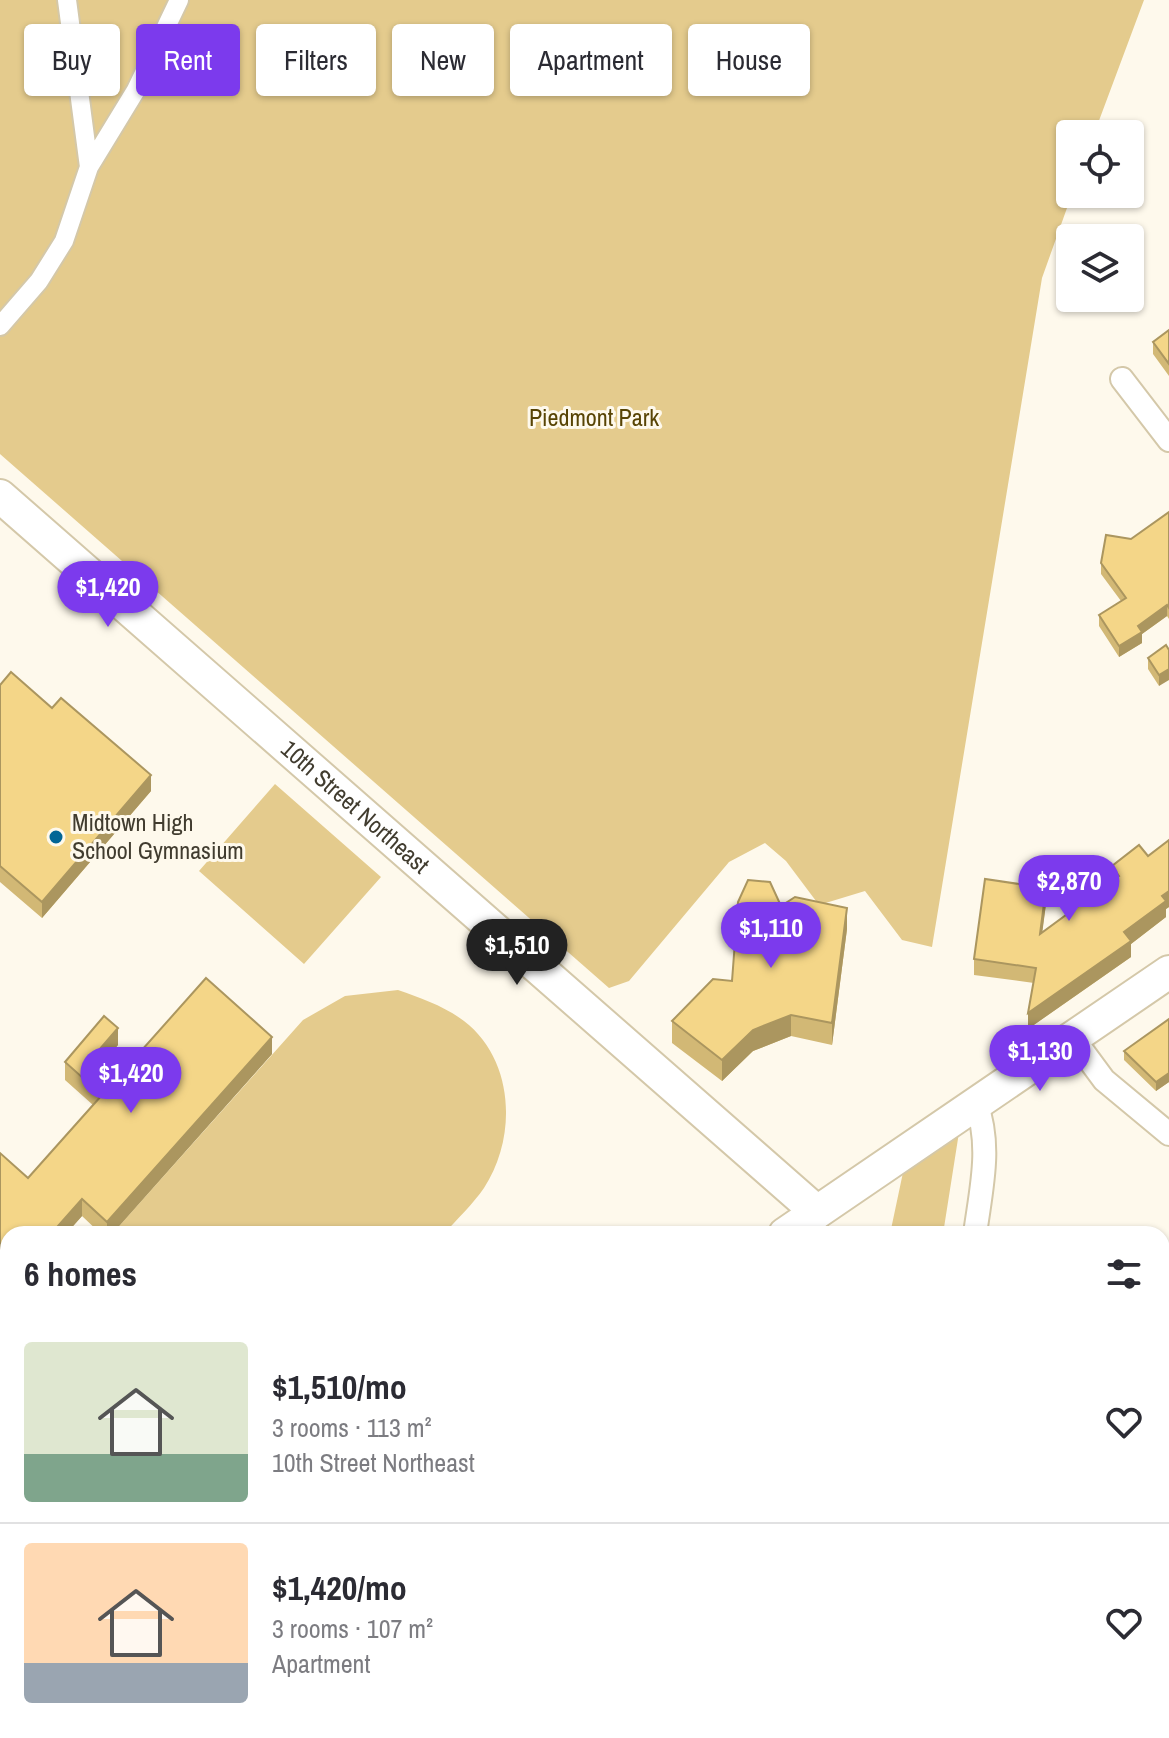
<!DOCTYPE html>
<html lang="en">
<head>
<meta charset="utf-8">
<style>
	body { margin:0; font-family:"Archivo Narrow",sans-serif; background:#f2f2f3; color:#2b2b33; height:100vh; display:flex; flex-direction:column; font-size:30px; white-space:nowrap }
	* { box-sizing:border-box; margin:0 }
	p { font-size:26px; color:#7c7c81 }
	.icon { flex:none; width:44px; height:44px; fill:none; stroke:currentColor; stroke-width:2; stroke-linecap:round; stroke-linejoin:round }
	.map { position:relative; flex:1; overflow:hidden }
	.panel { position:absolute; left:0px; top:1226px; width:1170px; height:512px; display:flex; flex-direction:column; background:#fff; border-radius:24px 24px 0 0; box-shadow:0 2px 6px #0004 }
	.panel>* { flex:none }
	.guide { position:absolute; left:24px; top:24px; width:1122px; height:72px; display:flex; gap:16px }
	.fabs { position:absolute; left:1056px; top:120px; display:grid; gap:16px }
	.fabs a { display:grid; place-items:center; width:88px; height:88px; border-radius:8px; background:#fff; box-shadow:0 2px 6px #0004; font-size:40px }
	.price { position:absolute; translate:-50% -68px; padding:0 18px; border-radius:28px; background:#7c3aed; color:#fff; font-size:26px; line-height:52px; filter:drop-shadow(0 2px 4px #0008) }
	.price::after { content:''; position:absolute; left:50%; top:48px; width:24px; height:18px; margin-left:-12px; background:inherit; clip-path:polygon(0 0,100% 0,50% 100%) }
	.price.current { background:#222; color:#fff }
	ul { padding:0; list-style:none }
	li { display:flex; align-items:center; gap:24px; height:200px; padding:0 24px }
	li+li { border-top:2px solid #e1e1e2 }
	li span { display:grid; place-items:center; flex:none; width:224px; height:160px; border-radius:8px; color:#555 }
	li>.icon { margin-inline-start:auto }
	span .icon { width:96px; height:96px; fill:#fffc; stroke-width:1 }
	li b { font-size:34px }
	h2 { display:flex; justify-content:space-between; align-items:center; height:96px; padding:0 24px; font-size:34px }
	.pill { padding:0 28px; border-radius:8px; background:#fff; box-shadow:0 2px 6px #0004; font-size:28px; line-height:72px }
	.pill.current { background:#7c3aed; color:#fff }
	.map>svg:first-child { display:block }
	.green { fill:#e4cb8d }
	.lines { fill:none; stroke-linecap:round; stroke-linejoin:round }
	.pedestrian-casing { stroke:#d4c8a9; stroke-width:22 }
	.minor-casing { stroke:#d4c8a9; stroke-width:26 }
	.tertiary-casing { stroke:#d4c8a9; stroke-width:32 }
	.secondary-casing { stroke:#d4c8a9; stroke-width:36 }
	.pedestrian { stroke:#fff; stroke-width:18 }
	.minor { stroke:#fff; stroke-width:22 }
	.tertiary { stroke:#fff; stroke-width:28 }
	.secondary { stroke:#fff; stroke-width:32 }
	.wall { fill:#d2b875 }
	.shaded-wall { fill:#ab965f }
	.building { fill:#f4d688; stroke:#ab965f; stroke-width:2 }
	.poi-dot { fill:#036695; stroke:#fef9ec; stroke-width:3 }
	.labels { text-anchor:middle; stroke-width:6; stroke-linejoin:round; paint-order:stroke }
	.park-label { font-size:24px; fill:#584404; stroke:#fef9ec }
	.street-label { font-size:24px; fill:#413c2f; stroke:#fef9ec }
	.poi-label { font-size:24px; fill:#413c2f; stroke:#fef9ec; text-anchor:start }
</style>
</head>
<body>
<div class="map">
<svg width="1169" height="1738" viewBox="0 0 1169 1738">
	<rect width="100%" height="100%" fill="#fef9ec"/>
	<path class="green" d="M0 0H1144L1094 134H1070L1072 194 1042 278 932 947 902 940 865 891 819 905 786 861 765 843 729 862 629 981 609 988 0 454Z
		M275 784 381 877 304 964 199 871Z
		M398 990C421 998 444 1006 464 1021 515 1060 517 1138 484 1188 473 1204 457 1219 444 1234H112L303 1020 345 996Z
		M960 1126 943 1234H890L905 1163Z
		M799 1730H860L859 1738H798Z"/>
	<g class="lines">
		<defs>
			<path id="pedestrian" d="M89 167 136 90 179 0
				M0 326 39 281 64 241 89 167 67 0"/>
			<path id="minor" d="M1122 379 1169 440
				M1073 1038 1104 1080 1169 1134
				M975 1234C981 1189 992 1146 976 1103
				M0 1562 8 1569"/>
			<path id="tertiary" d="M1162 1641 1169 1645"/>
			<g id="secondary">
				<path id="s1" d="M0 496 817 1212"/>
				<path d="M785 1234 1169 972"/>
				<path d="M35 1738 47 1730"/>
			</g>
		</defs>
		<use href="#pedestrian" class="pedestrian-casing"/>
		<use href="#minor" class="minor-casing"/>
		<use href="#tertiary" class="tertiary-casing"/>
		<use href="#secondary" class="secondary-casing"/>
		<use href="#pedestrian" class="pedestrian"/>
		<use href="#minor" class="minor"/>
		<use href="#tertiary" class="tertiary"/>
		<use href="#secondary" class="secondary"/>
	</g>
	<path class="wall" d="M1169 330V376L1153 354V342Z
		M1169 512V619L1167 616 1142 634V643L1119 657 1099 626V615L1121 601 1101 574V563Z
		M1166 645 1159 686 1148 669V658Z
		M0 685 151 791 42 918 0 882Z
		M1169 840V907L1166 909V917L1131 944V957L1028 1029 1034 983 974 975V959L1046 904 1042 932 1112 882V866L1148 856Z
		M781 906 847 929 832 1045 791 1036 753 1051 722 1081 672 1043V1021L732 981Z
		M1169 1019V1082L1156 1091 1124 1060V1051Z
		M118 1045 102 1064 117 1078 272 1054 112 1234H101L82 1216 66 1234H8V1301L0 1311V1153L28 1178 93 1105 65 1080V1062Z
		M1162 1386 1169 1393V1570L1162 1563Z
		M0 1583 8 1590V1663L0 1656Z
		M551 1730H661L660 1738H586L551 1734Z"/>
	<path class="shaded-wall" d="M1167 605V616L1142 634V643L1119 657V646L1138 626Z
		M1169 669V680L1159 686V675Z
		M151 775V791L42 918V902Z
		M1046 888V904L1040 950V934Z
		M1169 891V907L1166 909V917L1131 944V957L1028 1029V1013Z
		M847 908V929L832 1045V1023Z
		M791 1015V1036L753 1051 722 1081V1060L753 1030Z
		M118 1028V1045L93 1074V1057Z
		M272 1037V1054L112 1234H107V1222Z
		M1169 1073V1082L1156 1091V1082Z
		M82 1199V1216L66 1234H51Z
		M8 1284V1301L0 1311V1293Z
		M8 1699V1715L0 1721V1705Z
		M1076 1730H1079L1078 1738H1075Z"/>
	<path class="building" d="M1169 330V364L1153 342Z
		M1169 512V608L1167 605 1138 626 1142 632 1119 646 1099 615 1126 598 1101 563 1106 535 1131 539Z
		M1166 645 1169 650V669L1159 675 1148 658Z
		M11 672 52 708 61 698 151 775 42 902 0 866V685Z
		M1169 840V891L1162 896 1166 901 1124 932 1131 941 1028 1013 1036 968 974 959 985 879 1046 888 1040 934 1119 876 1112 866 1139 845 1148 856Z
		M748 880 770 882 781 906 795 897 847 908 832 1023 791 1015 753 1030 722 1060 672 1021 713 979 732 981 738 902Z
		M206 978 272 1037 107 1222 82 1199 51 1234H8V1284L0 1293V1153L28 1178 102 1095 65 1062 104 1016 118 1028 93 1057 117 1078Z
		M1169 1019V1073L1156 1082 1124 1051Z
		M1162 1386 1169 1393V1548L1162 1542Z
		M0 1583 8 1590V1647L0 1640V1635L6 1629 0 1624Z
		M8 1670V1699L0 1705V1676Z
		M1169 1712V1738H1150L1156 1730H1162V1721Z
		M930 1730H986L985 1738H929Z
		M1021 1730H1076L1075 1738H1019Z"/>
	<circle class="poi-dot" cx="56" cy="837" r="8"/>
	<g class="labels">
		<g class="park-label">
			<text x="594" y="426">Piedmont Park</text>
		</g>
		<g class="street-label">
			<text dy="8" stroke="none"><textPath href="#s1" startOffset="472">10th Street Northeast</textPath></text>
		</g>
		<g class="poi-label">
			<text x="72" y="831">Midtown High<tspan x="72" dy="28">School Gymnasium</tspan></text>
		</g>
	</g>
</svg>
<div class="fabs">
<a><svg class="icon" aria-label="locate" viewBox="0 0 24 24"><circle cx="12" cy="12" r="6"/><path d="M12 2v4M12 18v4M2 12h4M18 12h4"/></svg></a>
<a><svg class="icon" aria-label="layers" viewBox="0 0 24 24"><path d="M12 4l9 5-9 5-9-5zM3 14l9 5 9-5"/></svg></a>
</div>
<b class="price" style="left:108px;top:629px">$1,420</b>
<b class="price" style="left:1069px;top:923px">$2,870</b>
<b class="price" style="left:771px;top:970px">$1,110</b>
<b class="price current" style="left:517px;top:987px">$1,510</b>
<b class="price" style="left:1040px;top:1093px">$1,130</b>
<b class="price" style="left:131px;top:1115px">$1,420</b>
<div class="guide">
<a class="pill">Buy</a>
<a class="pill current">Rent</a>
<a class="pill">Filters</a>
<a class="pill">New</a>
<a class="pill">Apartment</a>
<a class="pill">House</a>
</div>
<section class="panel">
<h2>6 homes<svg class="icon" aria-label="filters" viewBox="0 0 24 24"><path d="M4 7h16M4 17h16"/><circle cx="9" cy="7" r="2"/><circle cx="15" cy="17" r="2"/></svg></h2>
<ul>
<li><span style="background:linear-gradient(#dfe7d0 70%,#7fa58c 0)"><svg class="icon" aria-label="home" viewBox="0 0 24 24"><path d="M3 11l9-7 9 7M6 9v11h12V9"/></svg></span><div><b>$1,510/mo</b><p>3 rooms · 113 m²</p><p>10th Street Northeast</p></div><svg class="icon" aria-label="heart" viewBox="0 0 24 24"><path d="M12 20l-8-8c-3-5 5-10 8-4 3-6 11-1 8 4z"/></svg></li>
<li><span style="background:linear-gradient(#ffd9b3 75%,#9aa5b1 0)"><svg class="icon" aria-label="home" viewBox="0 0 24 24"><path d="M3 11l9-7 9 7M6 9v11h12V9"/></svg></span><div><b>$1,420/mo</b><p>3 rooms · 107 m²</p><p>Apartment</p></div><svg class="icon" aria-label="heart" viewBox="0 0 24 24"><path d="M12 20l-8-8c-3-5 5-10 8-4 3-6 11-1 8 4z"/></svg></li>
</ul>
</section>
</div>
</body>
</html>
